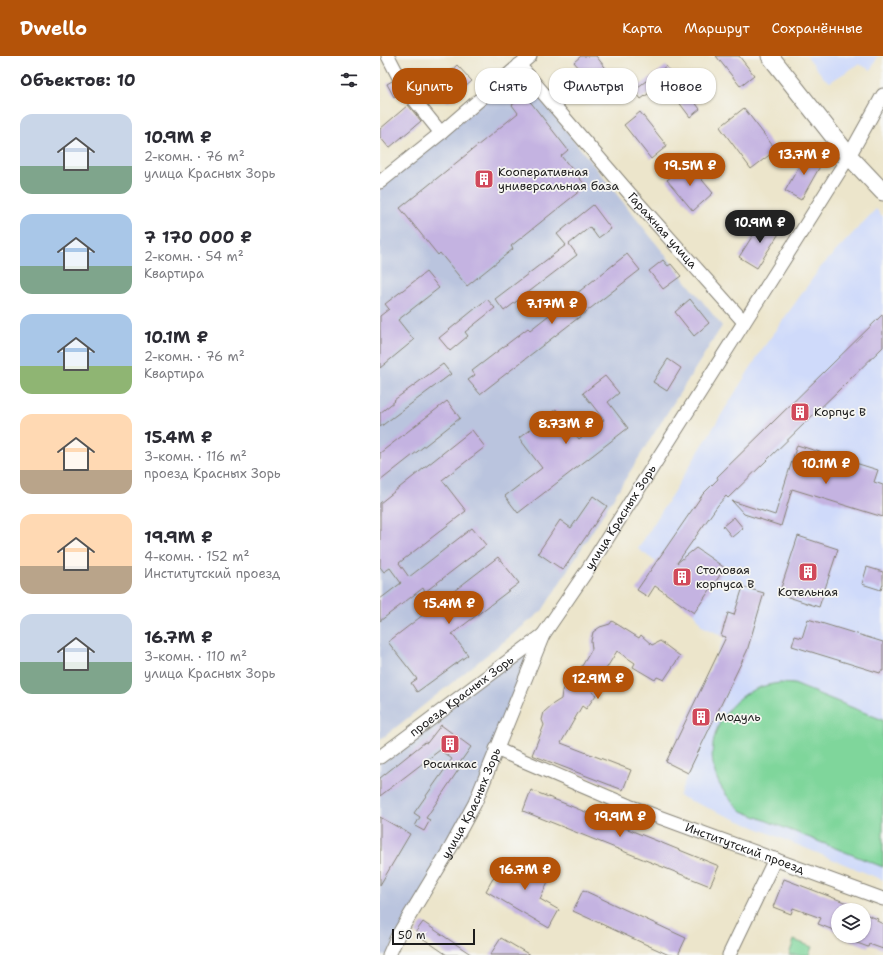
<!DOCTYPE html>
<html lang="ru">
<head>
<meta charset="utf-8">
<style>
	body { margin:0; font-family:"Shantell Sans",sans-serif; background:#f7f7f7; color:#2b2b33; height:100vh; display:flex; flex-direction:column; font-size:15px; white-space:nowrap }
	* { box-sizing:border-box; margin:0 }
	p { font-size:13px; color:#7c7c81 }
	.icon { flex:none; width:22px; height:22px; fill:none; stroke:currentColor; stroke-width:2; stroke-linecap:round; stroke-linejoin:round }
	.map { position:relative; flex:1; overflow:hidden }
	.side { display:flex; flex-direction:column; background:#fff; width:380px }
	.side>* { flex:none }
	.top-card { position:absolute; left:12px; top:12px; width:380px; height:36px; display:flex; gap:8px }
	.buttons { position:absolute; left:451px; top:847px; display:grid; gap:8px }
	.buttons a { display:grid; place-items:center; width:40px; height:40px; border-radius:50%; background:#fff; box-shadow:0 1px 3px #0004; font-size:20px }
	.scale { position:absolute; left:12px; bottom:10px; width:83px; box-sizing:border-box; padding-left:4px; border:2px solid #1c1c1c; border-top:0; font-size:11px; line-height:14px; white-space:nowrap; color:#1c1c1c; -webkit-text-stroke:3px #f6f6f2; paint-order:stroke }
	.price { position:absolute; translate:-50% -34px; padding:0 9px; border-radius:14px; background:#b45309; color:#fff; font-size:13px; line-height:26px; filter:drop-shadow(0 1px 2px #0008) }
	.price::after { content:''; position:absolute; left:50%; top:24px; width:12px; height:9px; margin-left:-6px; background:inherit; clip-path:polygon(0 0,100% 0,50% 100%) }
	.price.selected { background:#222; color:#fff }
	ul { padding:0; list-style:none }
	li { display:flex; align-items:center; gap:12px; height:100px; padding:0 20px }
	li span { display:grid; place-items:center; flex:none; width:112px; height:80px; border-radius:12px; color:#555 }
	li>.icon { margin-inline-start:auto }
	span .icon { width:48px; height:48px; fill:#fffc; stroke-width:1 }
	li b { font-size:17px }
	h2 { display:flex; justify-content:space-between; align-items:center; height:48px; padding:0 20px; font-size:17px }
	.tag { padding:0 14px; border-radius:16px; background:#fff; box-shadow:0 1px 3px #0004; font-size:14px; line-height:36px }
	.tag.selected { background:#b45309; color:#fff }
	header { display:flex; align-items:center; gap:24px; box-sizing:border-box; height:56px; padding:0 20px; background:#b45309; color:#fff }
	header strong { font-size:19px }
	nav { display:flex; gap:22px; margin-inline-start:auto; font-size:14px }
	main { display:flex; flex:1; min-height:0 }
	.map>svg:first-child { display:block }
	.built { fill:#cfdafa }
	.industrial { fill:#bac4de }
	.green { fill:#7fd69b; stroke:#4e795c }
	.building { fill:#c4b3e1 }
	.lines { fill:none; stroke-linecap:round; stroke-linejoin:round }
	.minor-casing { stroke:#848074; stroke-width:15 }
	.major-casing { stroke:#848074; stroke-width:19 }
	.minor { stroke:#fff; stroke-width:13 }
	.major { stroke:#fff; stroke-width:17 }
	.labels { text-anchor:middle; stroke-width:3.5; stroke-linejoin:round; paint-order:stroke }
	.poi-label { font-size:12px; fill:#1c1c1c; stroke:#f6f6f2; text-anchor:start }
	.street-label { font-size:12px; fill:#1c1c1c; stroke:#f6f6f2 }
</style>
</head>
<body>
<header>
<strong>Dwello</strong>
<nav><a>Карта</a><a>Маршрут</a><a>Сохранённые</a></nav>
</header>
<main>
<section class="side">
<h2>Объектов: 10<svg class="icon" aria-label="filters" viewBox="0 0 24 24"><path d="M4 7h16M4 17h16"/><circle cx="9" cy="7" r="2"/><circle cx="15" cy="17" r="2"/></svg></h2>
<ul>
<li><span style="background:linear-gradient(#c9d6e8 65%,#7fa58c 0)"><svg class="icon" aria-label="home" viewBox="0 0 24 24"><path d="M3 11l9-7 9 7M6 9v11h12V9"/></svg></span><div><b>10.9M ₽</b><p>2-комн. · 76 m²</p><p>улица Красных Зорь</p></div></li>
<li><span style="background:linear-gradient(#a9c7e8 65%,#7fa58c 0)"><svg class="icon" aria-label="home" viewBox="0 0 24 24"><path d="M3 11l9-7 9 7M6 9v11h12V9"/></svg></span><div><b>7 170 000 ₽</b><p>2-комн. · 54 m²</p><p>Квартира</p></div></li>
<li><span style="background:linear-gradient(#a9c7e8 65%,#8fb573 0)"><svg class="icon" aria-label="home" viewBox="0 0 24 24"><path d="M3 11l9-7 9 7M6 9v11h12V9"/></svg></span><div><b>10.1M ₽</b><p>2-комн. · 76 m²</p><p>Квартира</p></div></li>
<li><span style="background:linear-gradient(#ffd9b3 70%,#b9a48a 0)"><svg class="icon" aria-label="home" viewBox="0 0 24 24"><path d="M3 11l9-7 9 7M6 9v11h12V9"/></svg></span><div><b>15.4M ₽</b><p>3-комн. · 116 m²</p><p>проезд Красных Зорь</p></div></li>
<li><span style="background:linear-gradient(#ffd9b3 65%,#b9a48a 0)"><svg class="icon" aria-label="home" viewBox="0 0 24 24"><path d="M3 11l9-7 9 7M6 9v11h12V9"/></svg></span><div><b>19.9M ₽</b><p>4-комн. · 152 m²</p><p>Институтский проезд</p></div></li>
<li><span style="background:linear-gradient(#c9d6e8 60%,#7fa58c 0)"><svg class="icon" aria-label="home" viewBox="0 0 24 24"><path d="M3 11l9-7 9 7M6 9v11h12V9"/></svg></span><div><b>16.7M ₽</b><p>3-комн. · 110 m²</p><p>улица Красных Зорь</p></div></li>
</ul>
</section>
<div class="map">
<svg width="503" height="899" viewBox="0 0 503 899">
	<rect width="100%" height="100%" fill="#f6f6f2"/>
	<filter id="ink" filterUnits="userSpaceOnUse"><feTurbulence type="fractalNoise" baseFrequency=".025" numOctaves="2"/><feDisplacementMap in="SourceGraphic" scale="8" xChannelSelector="R" yChannelSelector="G"/><feConvolveMatrix kernelMatrix="1 2 1 2 8 2 1 2 1" color-interpolation-filters="sRGB"/></filter>
	<filter id="wash" filterUnits="userSpaceOnUse"><feTurbulence type="fractalNoise" baseFrequency=".012" numOctaves="4" result="noise"/><feDisplacementMap in="SourceGraphic" scale="16" xChannelSelector="R" yChannelSelector="G"/><feGaussianBlur stdDeviation="0.9" result="paint"/><feColorMatrix in="noise" values="0 0 0 0 0 0 0 0 0 0 0 0 0 0 0 0 0 1.4 0 .05"/><feComposite in="paint" operator="in"/></filter>
	<g filter="url(#wash)">
		<rect width="100%" height="100%" fill="#ece5cb"/>
		<path class="built" d="M427 0H498L491 14 479 8 450 26 444 22Z
			M496 153 503 161V824L299 740 308 717 286 706 345 581 322 570 314 557 275 530 268 541 257 534 276 506 258 493 381 295 440 212Z"/>
		<path class="industrial" d="M139 16 342 270 162 555 0 684V132Z
			M161 582 95 747 8 899H0V702Z"/>
		<path class="green" d="M400 627 414 628 503 664V811L362 755C356 749 350 744 345 737 319 701 335 653 373 634 382 630 391 628 400 627Z
			M414 884 432 891 429 899H409Z"/>
		<g id="blocks">
			<path class="building" d="M201 0H216L237 26 221 39 194 6Z
				M336 0H359L374 19 360 30Z
				M77 9 92 25 68 46 54 30Z
				M286 10 293 20 261 43 254 34Z
				M12 25 19 38 14 41 7 28Z
				M305 33 320 53 310 61 295 41Z
				M145 39 188 94 181 100 206 130 131 190 133 193 87 230 60 197 58 199 20 152 138 57 132 49Z
				M28 49 41 65 9 92 0 81V73Z
				M364 52 396 94 371 113 340 71Z
				M260 56 287 90 271 103 244 69Z
				M427 96 443 105 421 144 405 135Z
				M308 107 333 137 313 155 287 124Z
				M213 149 231 173 218 182 210 171 189 188 197 199 124 255 115 243 186 189 177 178Z
				M382 165 400 176 377 212 359 201Z
				M247 198 260 214 100 338 88 324 95 319 92 315 148 272 150 274Z
				M283 204 288 210 291 208 301 220 283 233 269 215Z
				M46 216 59 232 18 264 34 284 0 312V260L9 253 5 248Z
				M107 243 115 252 85 276 88 280 70 295 59 282Z
				M310 243 329 267 314 280 295 256Z
				M503 258V291L348 442 346 440 338 449 297 507 316 492 345 512 314 557 275 530 268 541 257 534 323 438 338 423 337 421Z
				M288 303 301 312 287 335 273 326Z
				M63 308 71 318 0 371V357L15 345 14 344Z
				M225 320 239 337 228 346 248 372 138 457 125 440 162 412 139 382 176 353 199 383 224 364 203 337Z
				M67 345 80 362 0 425V397Z
				M92 374 105 391 62 424 86 455 19 507 29 521 92 472 106 489 45 536 43 532 0 565V543L21 527 10 512 4 516 0 511V447Z
				M417 389 498 414 494 426 503 429V461L412 433 401 470 364 458 352 445 395 459Z
				M213 440 227 450 183 514 158 497 180 464 191 472Z
				M354 461 363 472 352 481 343 470Z
				M418 480 458 493 439 551 399 538Z
				M118 501 139 527 72 578 88 599 37 636 31 627 37 623 8 586Z
				M487 511 503 516V528L501 534 482 528Z
				M363 531 384 537 367 595 308 717 286 706 346 581 341 580 348 557 354 559Z
				M428 563 503 586V615H501L500 617 412 590 415 580 422 582Z
				M232 565 259 582 261 579 272 589 280 585 300 600 284 624 277 621 275 624 253 611 255 607 237 595 212 636 216 639 206 653 202 650 181 687 251 714 243 734 152 699 164 669 162 664 164 656 173 648 181 643 182 635 185 627 190 622 196 620 212 593 211 585 213 576 220 571 230 568Z
				M61 669 91 691 79 708 81 710 46 762 50 764 44 775 35 770 40 761 34 757 72 703 60 694 0 740V722L45 686 47 687Z
				M151 734 339 810 330 830 143 755Z
				M0 761 30 778 0 829Z
				M134 802 171 819 160 843 179 854 169 872 106 835 116 817 125 822Z
				M404 823 467 847 464 854H458V870L456 875 438 868 441 862 413 852 411 858 393 851Z
				M203 834 306 882 298 899H289L193 855Z
				M484 858 498 863 497 865 503 868V893L489 888 488 891 461 881 484 880Z
				M43 866 92 899H67L35 877Z
				M121 882 150 899H110Z"/>
		</g>
	</g>
	<g filter="url(#ink)">
		<use href="#blocks" fill-opacity="0" stroke="#848074" stroke-width="1"/>
		<g class="lines">
			<defs>
				<g id="minor">
					<path d="M8 0 24 31 61 77"/>
					<path id="s1" d="M139 9 250 138 364 266"/>
					<path d="M0 126 61 77 150 0"/>
					<path id="s2" d="M116 693 249 750 503 843"/>
					<path id="s3" d="M0 701 163 579"/>
					<path id="s4" d="M9 899 18 879 71 791 95 747 163 579 206 516 415 186 469 100 503 39"/>
					<path d="M349 899 395 803"/>
				</g>
				<path id="major" d="M390 0 469 100 503 136"/>
			</defs>
			<use href="#minor" class="minor-casing"/>
			<use href="#major" class="major-casing"/>
			<use href="#minor" class="minor"/>
			<use href="#major" class="major"/>
		</g>
	</g>
	<defs>
		<symbol id="building-square" viewBox="-11 -11 22 22"><rect x="-9" y="-9" width="18" height="18" rx="4" fill="#d1495b" stroke="#f6f6f2"/><path d="M-4-6H4V6H1V3H-1V6H-4ZM-2.5-4.3h1.7v1.8h-1.7ZM.8-4.3h1.7v1.8H.8ZM-2.5-1h1.7V.8h-1.7ZM.8-1h1.7V.8H.8Z" fill="#fff"/></symbol>
	</defs>
	<g fill-rule="evenodd">
		<use href="#building-square" x="93" y="112" width="22" height="22"/>
		<use href="#building-square" x="409" y="345" width="22" height="22"/>
		<use href="#building-square" x="417" y="505" width="22" height="22"/>
		<use href="#building-square" x="291" y="510" width="22" height="22"/>
		<use href="#building-square" x="310" y="650" width="22" height="22"/>
		<use href="#building-square" x="59" y="677" width="22" height="22"/>
	</g>
	<g class="labels">
		<g class="poi-label">
			<text x="118" y="120">Кооперативная<tspan x="118" dy="14">универсальная база</tspan></text>
			<text x="434" y="360">Корпус В</text>
			<text x="316" y="518">Столовая<tspan x="316" dy="14">корпуса В</tspan></text>
			<text x="428" y="540" text-anchor="middle">Котельная</text>
			<text x="335" y="665">Модуль</text>
			<text x="70" y="712" text-anchor="middle">Росинкас</text>
		</g>
		<g class="street-label">
			<text dy="4" stroke="none"><textPath href="#s1" startOffset="219">Гаражная улица</textPath></text>
			<text dy="4" stroke="none"><textPath href="#s4" startOffset="497">улица Красных Зорь</textPath></text>
			<text dy="4" stroke="none"><textPath href="#s3" startOffset="102">проезд Красных Зорь</textPath></text>
			<text dy="4" stroke="none"><textPath href="#s4" startOffset="173">улица Красных Зорь</textPath></text>
			<text dy="4" stroke="none"><textPath href="#s2" startOffset="268">Институтский проезд</textPath></text>
		</g>
	</g>
</svg>
<div class="buttons">
<a><svg class="icon" aria-label="layers" viewBox="0 0 24 24"><path d="M12 4l9 5-9 5-9-5zM3 14l9 5 9-5"/></svg></a>
</div>
<div class="scale">50 m</div>
<b class="price" style="left:424px;top:120px">13.7M ₽</b>
<b class="price" style="left:310px;top:131px">19.5M ₽</b>
<b class="price selected" style="left:380px;top:188px">10.9M ₽</b>
<b class="price" style="left:172px;top:269px">7.17M ₽</b>
<b class="price" style="left:186px;top:389px">8.73M ₽</b>
<b class="price" style="left:446px;top:429px">10.1M ₽</b>
<b class="price" style="left:69px;top:569px">15.4M ₽</b>
<b class="price" style="left:218px;top:644px">12.9M ₽</b>
<b class="price" style="left:240px;top:782px">19.9M ₽</b>
<b class="price" style="left:145px;top:835px">16.7M ₽</b>
<div class="top-card">
<a class="tag selected">Купить</a>
<a class="tag">Снять</a>
<a class="tag">Фильтры</a>
<a class="tag">Новое</a>
</div>
</div>
</main>
</body>
</html>
